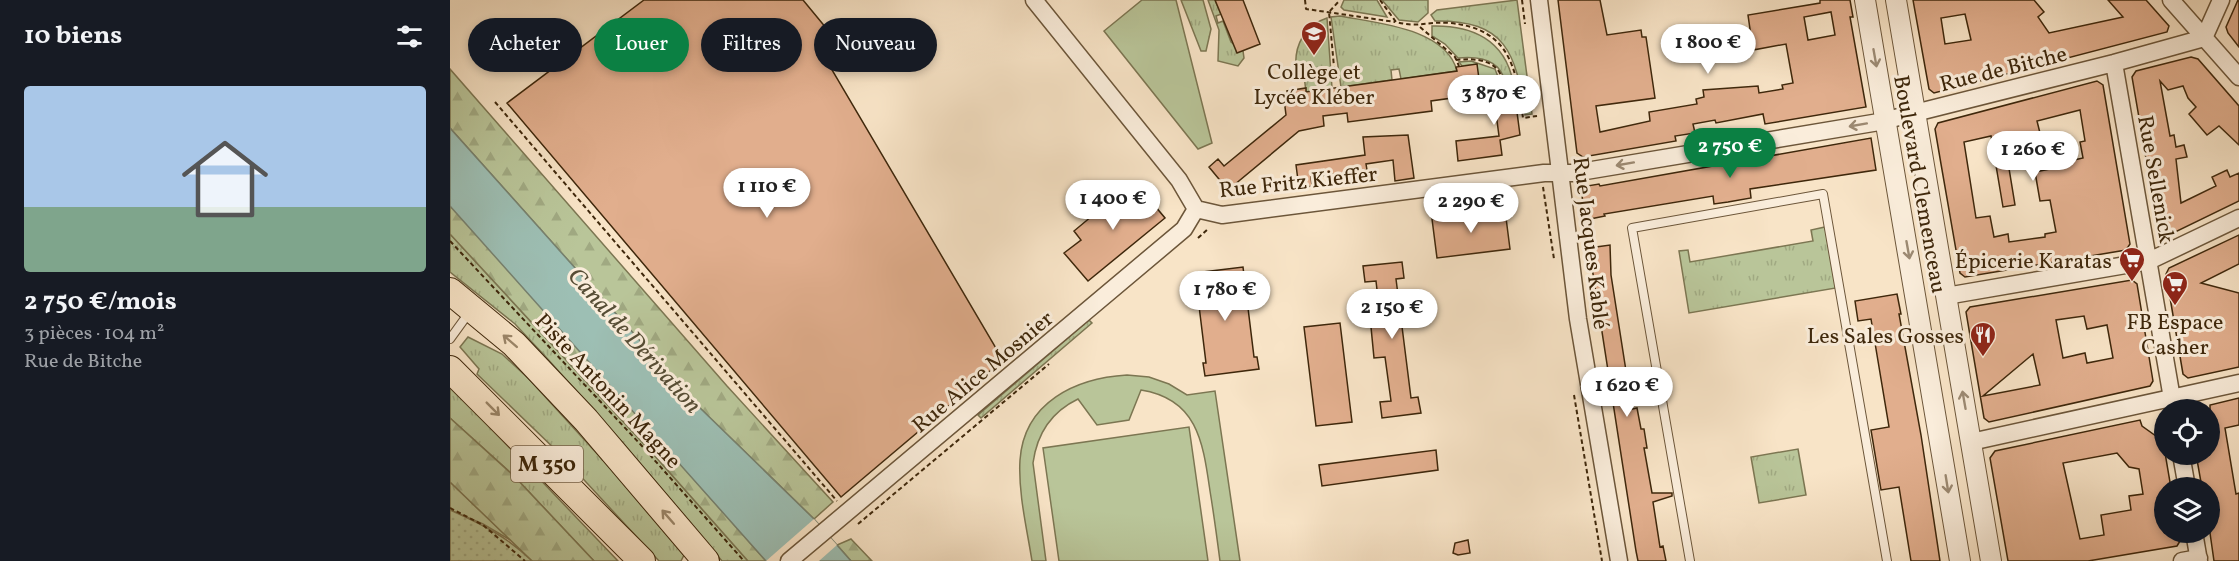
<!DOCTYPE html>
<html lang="fr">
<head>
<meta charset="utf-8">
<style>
	body { margin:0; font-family:Vollkorn,serif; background:#20242c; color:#f1f3f6; height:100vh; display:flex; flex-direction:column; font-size:22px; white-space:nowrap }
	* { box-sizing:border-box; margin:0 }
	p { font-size:20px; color:#9ea1a6 }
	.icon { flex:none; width:33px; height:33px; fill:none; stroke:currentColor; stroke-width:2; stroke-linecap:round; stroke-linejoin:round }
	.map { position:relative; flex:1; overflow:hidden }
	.details { display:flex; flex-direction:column; background:#171b24; width:450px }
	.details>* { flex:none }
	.top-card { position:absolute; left:18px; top:18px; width:570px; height:54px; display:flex; gap:12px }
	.tools { position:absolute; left:1704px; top:399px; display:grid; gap:12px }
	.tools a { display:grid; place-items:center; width:66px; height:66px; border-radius:50%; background:#171b24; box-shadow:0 3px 9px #0003; font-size:30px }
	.price { position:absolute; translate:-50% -51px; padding:0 14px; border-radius:21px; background:#fff; color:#222; font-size:20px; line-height:39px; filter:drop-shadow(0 2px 3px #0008) }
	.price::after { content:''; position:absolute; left:50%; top:36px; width:18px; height:14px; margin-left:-9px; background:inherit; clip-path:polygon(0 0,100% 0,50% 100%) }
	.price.active { background:#0b8043; color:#fff }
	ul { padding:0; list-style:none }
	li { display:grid; align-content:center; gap:12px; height:318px; padding:0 24px }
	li+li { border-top:2px solid #363941 }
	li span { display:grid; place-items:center; height:186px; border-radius:6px; color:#555 }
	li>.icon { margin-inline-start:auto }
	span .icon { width:108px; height:108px; fill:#fffc; stroke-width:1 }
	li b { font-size:26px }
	h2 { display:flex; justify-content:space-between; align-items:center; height:72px; padding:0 24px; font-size:26px }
	.pill { padding:0 21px; border-radius:27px; background:#171b24; box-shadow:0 3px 9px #0003; font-size:21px; line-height:54px }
	.pill.active { background:#0b8043; color:#fff }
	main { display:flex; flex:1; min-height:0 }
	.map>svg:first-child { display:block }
	.grass { fill:url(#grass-tufts); stroke:#7c7652; stroke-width:1.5 }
	.forest { fill:url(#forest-firs); stroke:#7c7652; stroke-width:1.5 }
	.park { fill:#b9c599; stroke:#7c7652; stroke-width:1.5 }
	.garden { fill:url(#garden-dots); stroke:#7c7652; stroke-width:1.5 }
	.water { fill:#9dbfb4; stroke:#778270; stroke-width:1.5 }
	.pier { fill:#f8e4c7 }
	.building { fill:#e1ae8d; stroke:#3e270b; stroke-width:1.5; fill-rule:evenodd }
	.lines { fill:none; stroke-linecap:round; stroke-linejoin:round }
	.service-casing { stroke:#6c563a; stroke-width:10 }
	.minor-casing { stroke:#6c563a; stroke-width:19 }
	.tertiary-casing { stroke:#6c563a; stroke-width:22 }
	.primary-casing { stroke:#3e270b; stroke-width:28 }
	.path { stroke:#3e270b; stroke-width:2; stroke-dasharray:4.5 3; stroke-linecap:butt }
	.service { stroke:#faeddb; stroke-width:8 }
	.minor { stroke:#faeddb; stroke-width:16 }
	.tertiary { stroke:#faeddb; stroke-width:20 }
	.primary { stroke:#f8e4c7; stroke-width:26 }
	.oneway { stroke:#9c8a73 }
	.oneway2 { stroke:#9b8669 }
	.labels { text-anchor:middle; stroke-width:6; stroke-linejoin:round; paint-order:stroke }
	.shield { fill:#faeddb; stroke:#766249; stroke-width:1.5 }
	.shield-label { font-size:21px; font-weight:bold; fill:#3e270b }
	.street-label { font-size:22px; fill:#3e270b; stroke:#faeddb }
	.poi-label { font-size:22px; fill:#3e270b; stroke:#faeddb }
	.water-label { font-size:24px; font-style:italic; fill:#564d35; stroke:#faeddb }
</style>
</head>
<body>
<main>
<section class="details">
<h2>10 biens<svg class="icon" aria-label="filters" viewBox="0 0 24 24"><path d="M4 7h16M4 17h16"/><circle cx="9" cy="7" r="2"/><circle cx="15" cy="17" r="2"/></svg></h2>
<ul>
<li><span style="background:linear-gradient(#a9c7e8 65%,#7fa58c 0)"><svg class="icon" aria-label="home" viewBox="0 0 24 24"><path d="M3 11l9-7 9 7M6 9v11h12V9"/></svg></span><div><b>2 750 €/mois</b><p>3 pièces · 104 m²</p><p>Rue de Bitche</p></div></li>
</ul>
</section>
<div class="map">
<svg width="1789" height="561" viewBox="0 0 1789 561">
	<defs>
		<pattern id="grass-tufts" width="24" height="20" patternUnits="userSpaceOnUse" patternTransform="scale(1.5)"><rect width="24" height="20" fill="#b9c599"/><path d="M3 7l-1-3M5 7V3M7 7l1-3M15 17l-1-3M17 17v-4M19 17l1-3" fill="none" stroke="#a0a982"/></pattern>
		<pattern id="forest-firs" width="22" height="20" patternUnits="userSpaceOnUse" patternTransform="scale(1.5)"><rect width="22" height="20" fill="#b9c599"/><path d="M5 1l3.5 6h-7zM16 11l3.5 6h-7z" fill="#a0a982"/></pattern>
		<pattern id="garden-dots" width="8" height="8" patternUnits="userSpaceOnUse" patternTransform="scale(1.5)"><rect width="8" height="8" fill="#b9c599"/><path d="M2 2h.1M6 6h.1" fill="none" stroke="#a0a982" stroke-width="1.8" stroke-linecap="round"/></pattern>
	</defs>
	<rect width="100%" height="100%" fill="#f8e4c7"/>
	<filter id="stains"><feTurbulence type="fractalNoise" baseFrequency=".00333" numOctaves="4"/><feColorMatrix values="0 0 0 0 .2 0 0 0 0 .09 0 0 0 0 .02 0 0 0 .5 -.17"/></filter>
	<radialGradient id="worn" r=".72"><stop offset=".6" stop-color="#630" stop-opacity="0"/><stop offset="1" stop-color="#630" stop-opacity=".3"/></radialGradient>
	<path class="grass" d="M731 0H753L761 29 756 51H751Z
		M758 0H765L771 14 766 16 768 23 773 21 781 42 793 51 794 58 788 66 768 61 769 30Z
		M894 0H927L937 17 894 10 891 7Z
		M932 0H978V13L968 22 949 20Z
		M1067 0 1082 114 1075 115C1066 53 1056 20 985 21L981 15 987 10Z
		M890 16C926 23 996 28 1007 71L951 79 949 69 941 70 942 80 891 87 881 17Z
		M877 18 882 88 856 92 853 67 846 68C844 45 855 25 877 18Z
		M982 26C1022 25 1055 40 1063 82H1055C1050 59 1029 56 1008 58L995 44 982 36Z
		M1021 61 1045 69 1050 82 1025 88 1027 64 1012 66 1009 62Z
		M1375 227 1386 288 1239 313 1229 251 1238 250 1240 262 1363 241 1361 230Z
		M0 234 205 456 298 561H272L173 443 95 356 65 324 0 272Z
		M639 320 642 323 531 418 528 415Z
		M18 337 52 354 79 379 181 491 234 555 231 561H209L111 455 27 374 29 369 10 347Z
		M0 387 14 400 168 561H144L64 476 0 418Z
		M1348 449 1356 495 1309 503 1301 457Z
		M0 482 62 541 33 524 0 510Z"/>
	<path class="forest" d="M0 69 277 386 383 502 364 519 251 409 0 128Z
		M0 206 37 244 316 561H298L205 456 0 234Z
		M0 418 64 476 144 561H82L0 482Z
		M401 539 422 561H401L387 545Z"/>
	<path class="park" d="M692 0H726L762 143 748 149 654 31Z
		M677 375 699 377 719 384 737 395 765 391 790 561H770C767 538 764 515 760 491 753 443 748 399 691 390L679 420 647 425 628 399C601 412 587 433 583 463L596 561H582C577 529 568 493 570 460 574 402 626 378 677 375Z
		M739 427 758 561H609L593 448Z"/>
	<path class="garden" d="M0 510C31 524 58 537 82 561H0Z"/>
	<path class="water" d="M0 128 251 409 364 519 401 561H316L0 206Z"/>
	<path class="pier" d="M364 519 387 545 369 561H316Z"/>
	<path class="building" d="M194 0H353L386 40 372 53 553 360 391 497 57 103Z
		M765 0H793L810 44 787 53Z
		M1108 0H1150L1157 35 1191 30 1192 37H1196L1205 98 1146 106 1150 132 1200 121 1199 112 1247 104 1246 99 1254 97 1253 90 1308 86 1309 93 1333 89 1332 85 1343 83 1336 44 1303 50 1298 15 1370 3V0H1400L1403 17H1400L1416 107 1315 124 1313 114 1266 123 1265 120 1243 124 1245 133 1225 136 1226 141 1133 157 1127 153ZM1381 12 1385 35 1358 40 1354 17Z
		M1463 0H1584L1594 12 1588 17 1599 33 1673 17 1658 0H1696L1719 26 1717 32 1484 93 1479 89ZM1515 14 1521 40 1495 44 1491 18Z
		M1788 0H1789V47L1778 33 1776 27Z
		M1741 57 1748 59 1789 106V145L1769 126 1757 135 1739 114 1746 107 1738 98 1733 86 1718 90 1710 81 1720 136 1724 135 1726 147 1734 145 1737 157 1726 159 1731 203 1766 186 1762 177 1777 170 1780 177 1789 173V201L1715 237 1709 234 1682 77 1686 71Z
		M1027 64 1031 94 981 101 982 111 898 122 897 113 873 116 874 126 849 131 778 190 759 167 768 159 774 166 836 115 834 99 838 98 837 91 856 88V92L1007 71 1006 67Z
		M1647 81 1653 85 1680 244 1676 250 1515 277 1510 273 1491 164 1485 129 1488 123ZM1630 110 1635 141 1630 142 1633 158 1624 160 1620 165 1585 172 1590 201 1600 200 1606 232 1595 234V237L1559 242 1558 234 1544 237 1540 216 1526 218 1514 142 1541 136 1553 207 1565 205 1556 150 1581 144 1580 140 1591 137 1587 121Z
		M1063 82 1070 135 1050 140 1052 155 1008 161 1006 141 1049 136 1042 83Z
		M958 135 964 178 945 181 943 160 916 164 917 170 861 177 862 186 849 188 846 165 915 155 913 137Z
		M1421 138 1426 170 1300 189 1301 198 1278 202 1264 204 1263 196 1154 214 1155 216 1135 220 1131 187 1149 184 1150 186Z
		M684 181 715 218 638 281 614 253 631 240 624 231Z
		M1055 210 1060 249 987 258 982 219Z
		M1789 235V264L1751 283 1789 293V367L1738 378 1733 374 1716 274 1719 268Z
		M1160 245 1161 275 1182 409 1187 408 1191 429H1194L1197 448H1194L1202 493H1222V496L1203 502 1210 547 1213 546 1216 561H1188L1186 551 1139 248Z
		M952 262 954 278 946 279 961 398 968 397 971 413 932 418 930 402 941 401 935 357 924 358 921 327 931 325 926 281 915 282 913 266Z
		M793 267 804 357H807L809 369 755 376 753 363H756L745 273Z
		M1682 280 1687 284 1689 296 1703 381 1700 386 1539 422 1534 418 1516 312 1520 307ZM1634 316 1637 329 1657 325 1663 358 1637 363 1635 353 1613 358 1606 320ZM1583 354 1590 385 1533 396Z
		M1447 294 1451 314H1449L1471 435 1490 561H1461L1449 487 1431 490 1421 430 1439 427 1421 319 1408 321 1405 301Z
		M890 323 902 422 866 426 854 327Z
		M1789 398V425L1775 428 1786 494 1789 493V561H1764L1760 533V488H1752L1746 454H1760V405Z
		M1690 420 1692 426 1706 436 1712 435 1721 488H1714V532H1729L1730 541 1727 546 1638 561H1558L1540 458 1545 451ZM1667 453 1679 467 1689 469 1693 494 1679 496 1681 510 1651 515 1654 535 1630 539 1613 463Z
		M986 450 988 470 872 486 869 465Z
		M1018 540 1020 553 1008 555 1003 553 1005 543Z"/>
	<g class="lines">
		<defs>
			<path id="service" d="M0 339 21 310
				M1240 561 1182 228 1373 194 1437 561"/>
			<path id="minor" d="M584 0 729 180 746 209 772 215 1094 173H1124L1429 122 1664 63 1754 38 1771 0
				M1089 0 1128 319 1169 561
				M1721 0 1789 77
				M1664 63 1724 410
				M1496 296 1699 261 1789 218
				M1521 442 1789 383
				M1731 454 1737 488
				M1744 532 1749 561
				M339 561 734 229 746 209
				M1732 561 1749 558"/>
			<path id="tertiary" d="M1415 0 1510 561
				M1446 0 1541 561"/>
			<path id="primary" d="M0 291 64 344 136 420 256 561
				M0 369 192 561"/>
		</defs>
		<use href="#service" class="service-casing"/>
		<use href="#minor" class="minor-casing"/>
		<use href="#tertiary" class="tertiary-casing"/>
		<use href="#primary" class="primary-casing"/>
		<path class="path" d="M855 0 856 9 945 22
			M930 0 946 22C968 28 980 21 1000 23 1060 29 1066 67 1073 118L1087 116
			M1072 0 1075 24
			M970 27 1005 57 1009 66
			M1006 60C1025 58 1049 59 1053 82
			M885 78 879 12 890 0
			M45 102 387 501
			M1093 187 1104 259
			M748 238 759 228
			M0 241 192 446 294 561
			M1124 395 1152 561
			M0 508 33 525 75 561
			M408 524 599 364"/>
		<use href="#service" class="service"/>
		<use href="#minor" class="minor"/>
		<use href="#tertiary" class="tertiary"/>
		<use href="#primary" class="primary"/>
	</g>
	<defs><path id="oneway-shaft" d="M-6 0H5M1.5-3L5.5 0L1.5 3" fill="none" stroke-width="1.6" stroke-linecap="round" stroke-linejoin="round" transform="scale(1.5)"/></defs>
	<g class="oneway">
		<use href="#oneway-shaft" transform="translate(1425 58) rotate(80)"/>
		<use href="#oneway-shaft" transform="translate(1408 125) rotate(170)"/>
		<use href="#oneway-shaft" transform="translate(1175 164) rotate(170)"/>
		<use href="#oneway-shaft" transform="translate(1458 250) rotate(80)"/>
		<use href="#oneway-shaft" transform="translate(1514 400) rotate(-100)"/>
		<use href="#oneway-shaft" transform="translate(1497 484) rotate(81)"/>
	</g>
	<g class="oneway2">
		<use href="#oneway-shaft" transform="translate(60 341) rotate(-139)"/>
		<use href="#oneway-shaft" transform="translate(43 409) rotate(45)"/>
		<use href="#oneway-shaft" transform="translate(218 517) rotate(-131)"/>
	</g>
	<defs>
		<symbol id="school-pin" viewBox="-11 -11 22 30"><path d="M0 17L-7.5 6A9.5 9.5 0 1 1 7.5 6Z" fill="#8f2418" stroke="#faeddb"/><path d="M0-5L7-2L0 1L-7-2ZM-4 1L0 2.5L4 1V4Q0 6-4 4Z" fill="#fff"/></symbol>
		<symbol id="supermarket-pin" viewBox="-11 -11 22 30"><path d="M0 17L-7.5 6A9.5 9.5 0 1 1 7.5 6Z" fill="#8f2418" stroke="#faeddb"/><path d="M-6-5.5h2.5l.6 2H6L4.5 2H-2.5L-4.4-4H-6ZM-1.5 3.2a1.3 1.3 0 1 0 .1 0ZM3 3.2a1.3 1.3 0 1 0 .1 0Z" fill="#fff"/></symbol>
		<symbol id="restaurant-pin" viewBox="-11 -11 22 30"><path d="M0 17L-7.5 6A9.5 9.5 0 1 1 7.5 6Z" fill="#8f2418" stroke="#faeddb"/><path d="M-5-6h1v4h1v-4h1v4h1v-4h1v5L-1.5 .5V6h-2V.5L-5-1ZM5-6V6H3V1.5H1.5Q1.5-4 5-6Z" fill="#fff"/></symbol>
	</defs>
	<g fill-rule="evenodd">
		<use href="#school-pin" x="849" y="19" width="30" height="40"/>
		<use href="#supermarket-pin" x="1667" y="245" width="30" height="40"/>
		<use href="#supermarket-pin" x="1710" y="269" width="30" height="40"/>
		<use href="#restaurant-pin" x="1518" y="320" width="30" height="40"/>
	</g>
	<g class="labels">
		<rect class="shield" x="61" y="446" width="72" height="36" rx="4.5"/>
		<g class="shield-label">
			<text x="97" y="471">M 350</text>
		</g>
		<g class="street-label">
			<text transform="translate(1553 68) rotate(-14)" y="8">Rue de Bitche</text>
			<text transform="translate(1707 179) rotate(80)" y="8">Rue Sellenick</text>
			<text transform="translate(848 181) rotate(-6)" y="8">Rue Fritz Kieffer</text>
			<text transform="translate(1471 184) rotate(80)" y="8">Boulevard Clemenceau</text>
			<text transform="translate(1142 243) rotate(83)" y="8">Rue Jacques Kablé</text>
			<text transform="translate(532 371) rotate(-40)" y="8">Rue Alice Mosnier</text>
			<text transform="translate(159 390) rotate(47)" y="8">Piste Antonin Magne</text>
		</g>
		<g class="poi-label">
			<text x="864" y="79">Collège et<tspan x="864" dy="25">Lycée Kléber</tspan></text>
			<text x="1662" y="268" text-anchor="end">Épicerie Karatas</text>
			<text x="1725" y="329">FB Espace<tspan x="1725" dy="25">Casher</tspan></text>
			<text x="1514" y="343" text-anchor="end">Les Sales Gosses</text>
		</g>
		<g class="water-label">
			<text transform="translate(185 340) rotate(48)" y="8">Canal de Dérivation</text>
		</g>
	</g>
	<rect width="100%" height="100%" filter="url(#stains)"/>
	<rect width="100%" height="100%" fill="url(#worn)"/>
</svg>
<div class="tools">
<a><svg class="icon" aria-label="locate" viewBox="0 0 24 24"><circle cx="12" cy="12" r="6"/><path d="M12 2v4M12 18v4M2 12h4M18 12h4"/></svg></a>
<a><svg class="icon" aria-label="layers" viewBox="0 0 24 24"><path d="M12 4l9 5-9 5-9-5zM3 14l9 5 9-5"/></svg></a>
</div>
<b class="price" style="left:1258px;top:75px">1 800 €</b>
<b class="price" style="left:1044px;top:126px">3 870 €</b>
<b class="price active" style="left:1280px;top:179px">2 750 €</b>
<b class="price" style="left:1583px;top:182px">1 260 €</b>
<b class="price" style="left:317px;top:219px">1 110 €</b>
<b class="price" style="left:663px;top:231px">1 400 €</b>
<b class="price" style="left:1021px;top:234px">2 290 €</b>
<b class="price" style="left:775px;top:322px">1 780 €</b>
<b class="price" style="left:942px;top:340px">2 150 €</b>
<b class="price" style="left:1177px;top:418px">1 620 €</b>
<div class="top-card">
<a class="pill">Acheter</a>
<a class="pill active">Louer</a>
<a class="pill">Filtres</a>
<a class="pill">Nouveau</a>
</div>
</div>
</main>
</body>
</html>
